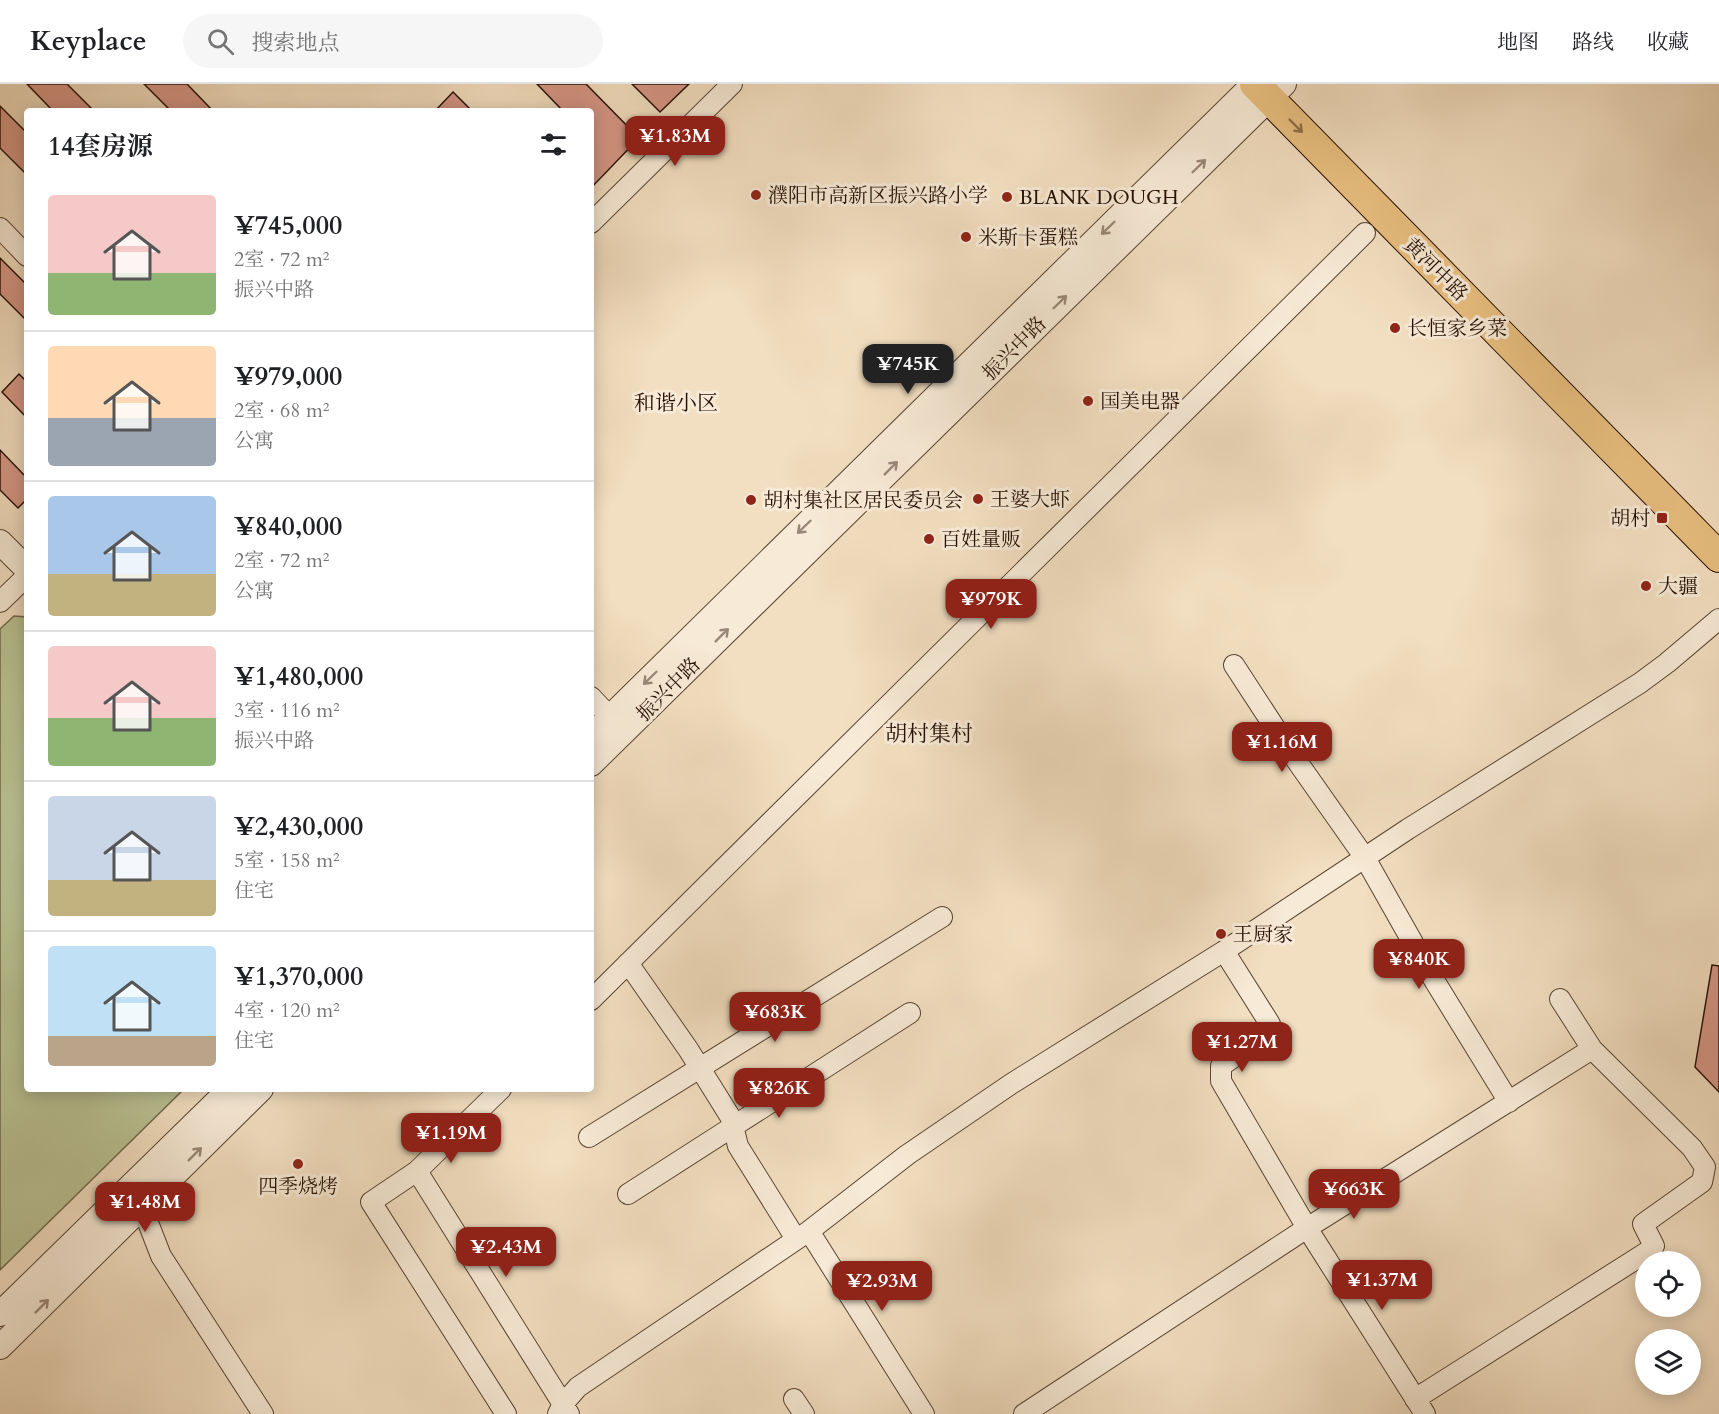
<!DOCTYPE html>
<html lang="zh">
<head>
<meta charset="utf-8">
<style>
	body { margin:0; font-family:Cardo,"Noto Serif SC",serif; background:#f6f6f6; color:#202124; height:100vh; display:flex; flex-direction:column; font-size:22px; white-space:nowrap }
	* { box-sizing:border-box; margin:0 }
	p { font-size:20px; color:#757577 }
	.icon { flex:none; width:33px; height:33px; fill:none; stroke:currentColor; stroke-width:2; stroke-linecap:round; stroke-linejoin:round }
	.map { position:relative; flex:1; overflow:hidden }
	.side { position:absolute; left:24px; top:24px; width:570px; height:984px; display:flex; flex-direction:column; background:#fff; border-radius:6px; box-shadow:0 3px 15px #0003 }
	.side>* { flex:none }
	.tools { position:absolute; left:1635px; top:1167px; display:grid; gap:12px }
	.tools a { display:grid; place-items:center; width:66px; height:66px; border-radius:50%; background:#fff; box-shadow:0 3px 15px #0003; font-size:30px }
	.price { position:absolute; translate:-50% -51px; padding:0 14px; border-radius:12px; background:#8f2418; color:#fff; font-size:20px; line-height:39px; filter:drop-shadow(0 2px 3px #0008) }
	.price::after { content:''; position:absolute; left:50%; top:36px; width:18px; height:14px; margin-left:-9px; background:inherit; clip-path:polygon(0 0,100% 0,50% 100%) }
	.price.current { background:#222; color:#fff }
	ul { padding:0; list-style:none }
	li { display:flex; align-items:center; gap:18px; height:150px; padding:0 24px }
	li+li { border-top:2px solid #e0e0e0 }
	li span { display:grid; place-items:center; flex:none; width:168px; height:120px; border-radius:6px; color:#555 }
	li>.icon { margin-inline-start:auto }
	span .icon { width:72px; height:72px; fill:#fffc; stroke-width:1 }
	li b { font-size:26px }
	h2 { display:flex; justify-content:space-between; align-items:center; height:72px; padding:0 24px; font-size:26px }
	header { display:flex; align-items:center; gap:36px; box-sizing:border-box; height:84px; padding:0 30px; background:#fff; border-bottom:2px solid #e0e0e0 }
	header strong { font-size:28px }
	nav { display:flex; gap:33px; margin-inline-start:auto; font-size:21px }
	.search { width:420px; height:54px; background:#f6f6f6; display:flex; align-items:center; gap:15px; box-sizing:border-box; padding:0 21px; border-radius:33px; color:#757577; font-size:22px }
	.map>svg:first-child { display:block }
	.green { fill:#b9c193; stroke:#70684c; stroke-width:1.5 }
	.building { fill:#d69787; stroke:#261004; stroke-width:1.5 }
	.lines { fill:none; stroke-linecap:round; stroke-linejoin:round }
	.minor-casing { stroke:#594433; stroke-width:22 }
	.tertiary-casing { stroke:#594433; stroke-width:26 }
	.primary-casing { stroke:#261004; stroke-width:32 }
	.minor { stroke:#f7ead6; stroke-width:20 }
	.tertiary { stroke:#f7ead6; stroke-width:24 }
	.primary { stroke:#e9bf80; stroke-width:30 }
	.oneway { stroke:#917048 }
	.oneway2 { stroke:#998878 }
	.poi-dot { fill:#8f2418; stroke:#f7ead6; stroke-width:2 }
	.labels { text-anchor:middle; stroke-width:6; stroke-linejoin:round; paint-order:stroke }
	.poi-label { font-size:20px; fill:#261004; stroke:#f7ead6; text-anchor:start }
	.street-label { font-size:20px; fill:#261004; stroke:#f7ead6 }
	.neighbourhood-label { font-size:21px; fill:#261004; stroke:#f7ead6 }
	.quarter-label { font-size:22px; fill:#261004; stroke:#f7ead6 }
</style>
</head>
<body>
<header>
<strong>Keyplace</strong>
<div class="search"><svg class="icon" aria-label="search" viewBox="0 0 24 24"><circle cx="10" cy="10" r="6"/><path d="M15 15l6 6"/></svg>搜索地点</div>
<nav><a>地图</a><a>路线</a><a>收藏</a></nav>
</header>
<div class="map">
<svg width="1719" height="1330" viewBox="0 0 1719 1330">
	<rect width="100%" height="100%" fill="#f2dec0"/>
	<filter id="stains"><feTurbulence type="fractalNoise" baseFrequency=".00333" numOctaves="4"/><feColorMatrix values="0 0 0 0 .2 0 0 0 0 .09 0 0 0 0 .02 0 0 0 .5 -.17"/></filter>
	<radialGradient id="worn" r=".72"><stop offset=".6" stop-color="#630" stop-opacity="0"/><stop offset="1" stop-color="#630" stop-opacity=".3"/></radialGradient>
	<path class="green" d="M14 532 27 533V1005H184L0 1186V545Z"/>
	<path class="building" d="M27 0H67L94 27H53Z
		M144 0H187L213 27H171Z
		M537 0H586L639 54 591 104V27H563Z
		M632 0H689L660 28Z
		M453 8 472 27H435Z
		M0 22 27 49V91L0 64Z
		M0 174 27 201V237L0 210Z
		M19 290 27 298V334L2 308Z
		M0 366 27 394V415L18 424 0 406Z
		M1712 881 1719 882V1008L1695 983Z"/>
	<g class="lines">
		<defs>
			<path id="minor" d="M591 139 732 0
				M0 144 27 172
				M0 518 27 492
				M1234 581 1294 673 1365 774 1434 896 1509 1018
				M591 613 610 633
				M1224 867 1270 940 1268 949 1221 982V997L1307 1144 1425 1330
				M628 879 688 965 731 1034 738 1062 796 1155
				M591 916 1365 149
				M501 1005 417 1087 371 1118 506 1330
				M589 1053 942 833
				M417 1087 569 1330
				M628 1110 910 929
				M142 1123 161 1172 263 1330
				M809 1147 924 1330
				M794 1315 804 1330
				M1415 1315 1647 1168 1654 1162 1643 1140 1702 1098 1705 1083 1692 1064 1592 965
				M558 1330 563 1320 578 1303 809 1147 907 1071 1011 1000 1224 867 1408 745 1640 599 1667 579 1719 535
				M1024 1330 1307 1144 1592 965 1560 915"/>
			<path id="tertiary" d="M0 458 27 485
				M591 652 1254 0
				M591 680 1284 0
				M0 1230 230 1005
				M0 1263 261 1005"/>
			<path id="primary" d="M1255 0 1719 473"/>
		</defs>
		<use href="#minor" class="minor-casing"/>
		<use href="#tertiary" class="tertiary-casing"/>
		<use href="#primary" class="primary-casing"/>
		<use href="#minor" class="minor"/>
		<use href="#tertiary" class="tertiary"/>
		<use href="#primary" class="primary"/>
	</g>
	<defs><path id="oneway-shaft" d="M-6 0H5M1.5-3L5.5 0L1.5 3" fill="none" stroke-width="1.6" stroke-linecap="round" stroke-linejoin="round" transform="scale(1.5)"/></defs>
	<use class="oneway" href="#oneway-shaft" transform="translate(1296 42) rotate(45)"/>
	<g class="oneway2">
		<use href="#oneway-shaft" transform="translate(1199 82) rotate(-44)"/>
		<use href="#oneway-shaft" transform="translate(1108 144) rotate(136)"/>
		<use href="#oneway-shaft" transform="translate(1060 218) rotate(-44)"/>
		<use href="#oneway-shaft" transform="translate(891 384) rotate(-45)"/>
		<use href="#oneway-shaft" transform="translate(804 443) rotate(136)"/>
		<use href="#oneway-shaft" transform="translate(722 551) rotate(-45)"/>
		<use href="#oneway-shaft" transform="translate(650 594) rotate(136)"/>
		<use href="#oneway-shaft" transform="translate(195 1070) rotate(-45)"/>
		<use href="#oneway-shaft" transform="translate(42 1222) rotate(-45)"/>
	</g>
	<g class="poi-dot">
		<circle cx="756" cy="111" r="6"/>
		<circle cx="1007" cy="113" r="6"/>
		<circle cx="966" cy="153" r="6"/>
		<circle cx="1395" cy="244" r="6"/>
		<circle cx="1088" cy="317" r="6"/>
		<circle cx="978" cy="415" r="6"/>
		<circle cx="751" cy="416" r="6"/>
		<rect x="1656" y="428" width="12" height="12" rx="3"/>
		<circle cx="929" cy="455" r="6"/>
		<circle cx="1646" cy="502" r="6"/>
		<circle cx="1221" cy="850" r="6"/>
		<circle cx="298" cy="1080" r="6"/>
	</g>
	<g class="labels">
		<g class="poi-label">
			<text x="768" y="118">濮阳市高新区振兴路小学</text>
			<text x="1019" y="120">BLANK DOUGH</text>
			<text x="978" y="160">米斯卡蛋糕</text>
			<text x="1407" y="251">长恒家乡菜</text>
			<text x="1100" y="324">国美电器</text>
			<text x="990" y="422">王婆大虾</text>
			<text x="763" y="423">胡村集社区居民委员会</text>
			<text x="1650" y="441" text-anchor="end">胡村</text>
			<text x="941" y="462">百姓量贩</text>
			<text x="1658" y="509">大疆</text>
			<text x="1233" y="857">王厨家</text>
			<text x="298" y="1109" text-anchor="middle">四季烧烤</text>
		</g>
		<g class="street-label">
			<text transform="translate(1436 185) rotate(45)" y="7">黄河中路</text>
			<text transform="translate(1014 264) rotate(-45)" y="7">振兴中路</text>
			<text transform="translate(668 605) rotate(-45)" y="7">振兴中路</text>
		</g>
		<g class="neighbourhood-label">
			<text x="676" y="326">和谐小区</text>
		</g>
		<g class="quarter-label">
			<text x="929" y="657">胡村集村</text>
		</g>
	</g>
	<rect width="100%" height="100%" filter="url(#stains)"/>
	<rect width="100%" height="100%" fill="url(#worn)"/>
</svg>
<div class="tools">
<a><svg class="icon" aria-label="locate" viewBox="0 0 24 24"><circle cx="12" cy="12" r="6"/><path d="M12 2v4M12 18v4M2 12h4M18 12h4"/></svg></a>
<a><svg class="icon" aria-label="layers" viewBox="0 0 24 24"><path d="M12 4l9 5-9 5-9-5zM3 14l9 5 9-5"/></svg></a>
</div>
<b class="price" style="left:675px;top:83px">¥1.83M</b>
<b class="price current" style="left:908px;top:311px">¥745K</b>
<b class="price" style="left:991px;top:546px">¥979K</b>
<b class="price" style="left:1282px;top:689px">¥1.16M</b>
<b class="price" style="left:1419px;top:906px">¥840K</b>
<b class="price" style="left:775px;top:959px">¥683K</b>
<b class="price" style="left:1242px;top:989px">¥1.27M</b>
<b class="price" style="left:779px;top:1035px">¥826K</b>
<b class="price" style="left:451px;top:1080px">¥1.19M</b>
<b class="price" style="left:1354px;top:1136px">¥663K</b>
<b class="price" style="left:145px;top:1149px">¥1.48M</b>
<b class="price" style="left:506px;top:1194px">¥2.43M</b>
<b class="price" style="left:1382px;top:1227px">¥1.37M</b>
<b class="price" style="left:882px;top:1228px">¥2.93M</b>
<section class="side">
<h2>14套房源<svg class="icon" aria-label="filters" viewBox="0 0 24 24"><path d="M4 7h16M4 17h16"/><circle cx="9" cy="7" r="2"/><circle cx="15" cy="17" r="2"/></svg></h2>
<ul>
<li><span style="background:linear-gradient(#f6c9c9 65%,#8fb573 0)"><svg class="icon" aria-label="home" viewBox="0 0 24 24"><path d="M3 11l9-7 9 7M6 9v11h12V9"/></svg></span><div><b>¥745,000</b><p>2室 · 72 m²</p><p>振兴中路</p></div></li>
<li><span style="background:linear-gradient(#ffd9b3 60%,#9aa5b1 0)"><svg class="icon" aria-label="home" viewBox="0 0 24 24"><path d="M3 11l9-7 9 7M6 9v11h12V9"/></svg></span><div><b>¥979,000</b><p>2室 · 68 m²</p><p>公寓</p></div></li>
<li><span style="background:linear-gradient(#a9c7e8 65%,#c2b280 0)"><svg class="icon" aria-label="home" viewBox="0 0 24 24"><path d="M3 11l9-7 9 7M6 9v11h12V9"/></svg></span><div><b>¥840,000</b><p>2室 · 72 m²</p><p>公寓</p></div></li>
<li><span style="background:linear-gradient(#f6c9c9 60%,#8fb573 0)"><svg class="icon" aria-label="home" viewBox="0 0 24 24"><path d="M3 11l9-7 9 7M6 9v11h12V9"/></svg></span><div><b>¥1,480,000</b><p>3室 · 116 m²</p><p>振兴中路</p></div></li>
<li><span style="background:linear-gradient(#c9d6e8 70%,#c2b280 0)"><svg class="icon" aria-label="home" viewBox="0 0 24 24"><path d="M3 11l9-7 9 7M6 9v11h12V9"/></svg></span><div><b>¥2,430,000</b><p>5室 · 158 m²</p><p>住宅</p></div></li>
<li><span style="background:linear-gradient(#bfe0f5 75%,#b9a48a 0)"><svg class="icon" aria-label="home" viewBox="0 0 24 24"><path d="M3 11l9-7 9 7M6 9v11h12V9"/></svg></span><div><b>¥1,370,000</b><p>4室 · 120 m²</p><p>住宅</p></div></li>
</ul>
</section>
</div>
</body>
</html>
